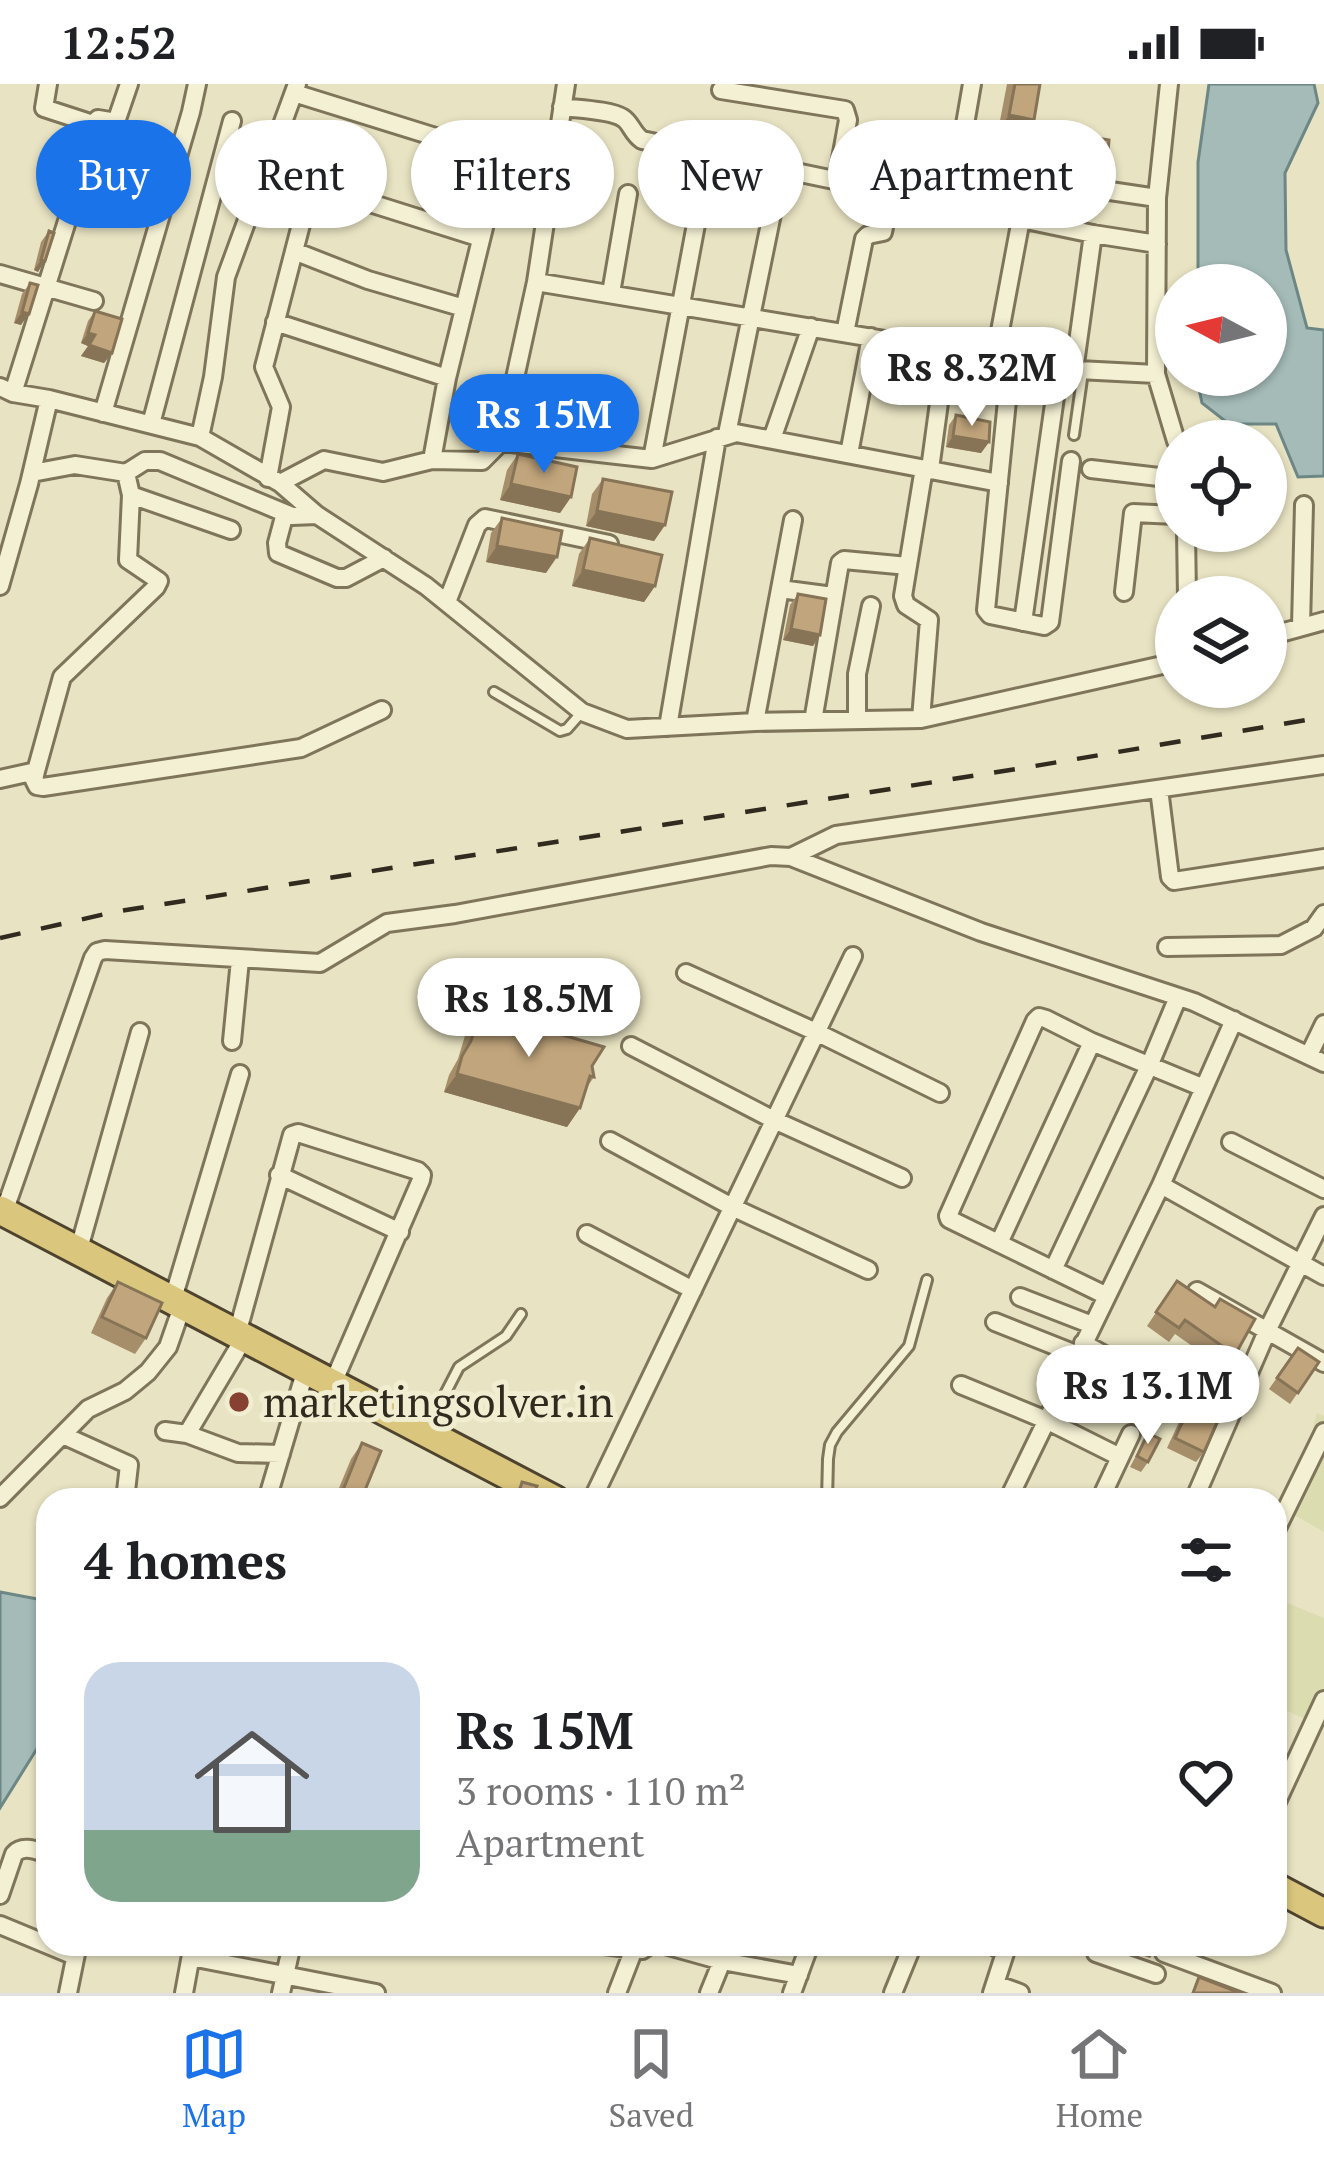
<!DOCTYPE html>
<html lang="en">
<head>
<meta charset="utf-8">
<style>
	body { margin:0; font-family:"PT Serif",serif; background:#f6f6f6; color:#202124; height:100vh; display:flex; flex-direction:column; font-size:45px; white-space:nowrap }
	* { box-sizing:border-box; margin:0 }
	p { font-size:39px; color:#757577 }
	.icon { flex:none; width:66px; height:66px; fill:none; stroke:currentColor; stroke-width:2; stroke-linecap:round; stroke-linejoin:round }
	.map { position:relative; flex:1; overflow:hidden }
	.details { position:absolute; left:36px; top:1404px; width:1251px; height:468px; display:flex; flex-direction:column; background:#fff; border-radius:36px; box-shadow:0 3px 9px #0004 }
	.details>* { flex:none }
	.hud { position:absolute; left:36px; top:36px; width:1254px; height:108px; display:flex; gap:24px }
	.needle { width:78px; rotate:277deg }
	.buttons { position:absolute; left:1155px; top:180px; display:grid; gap:24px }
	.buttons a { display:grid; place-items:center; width:132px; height:132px; border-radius:50%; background:#fff; box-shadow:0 3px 9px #0004; font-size:60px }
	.price { position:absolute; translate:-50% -102px; padding:0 27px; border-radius:42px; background:#fff; color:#222; font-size:39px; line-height:78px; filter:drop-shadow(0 3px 6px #0008) }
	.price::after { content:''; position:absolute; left:50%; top:72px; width:36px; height:27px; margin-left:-18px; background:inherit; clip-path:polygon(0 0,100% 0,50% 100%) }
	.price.on { background:#1a73e8; color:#fff }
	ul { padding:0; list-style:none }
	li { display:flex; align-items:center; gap:36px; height:300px; padding:0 48px }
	li span { display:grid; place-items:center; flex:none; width:336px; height:240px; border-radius:36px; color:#555 }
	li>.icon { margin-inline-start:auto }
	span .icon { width:144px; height:144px; fill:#fffc; stroke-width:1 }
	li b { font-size:51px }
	h2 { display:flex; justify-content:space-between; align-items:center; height:144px; padding:0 48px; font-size:51px }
	.tag { padding:0 42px; border-radius:54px; background:#fff; box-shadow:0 3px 9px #0004; font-size:42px; line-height:108px }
	.tag.on { background:#1a73e8; color:#fff }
	.status { display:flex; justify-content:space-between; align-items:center; height:84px; padding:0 60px; background:#fff; direction:ltr }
	.status svg { height:33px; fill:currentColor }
	.tabs { display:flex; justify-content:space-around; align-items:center; height:168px; border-top:3px solid #e0e0e0; background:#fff; font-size:33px; color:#757577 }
	.tabs a { display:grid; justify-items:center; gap:6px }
	.tabs .on { color:#1a73e8 }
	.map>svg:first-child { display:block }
	.farmland { fill:#dbdcb0 }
	.water { fill:#a4bbb8; stroke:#6c8785; stroke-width:3 }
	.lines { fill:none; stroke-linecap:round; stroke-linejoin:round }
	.service-casing { stroke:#7f755b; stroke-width:14 }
	.minor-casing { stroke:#7f755b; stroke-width:22 }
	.trunk-casing { stroke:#4d432f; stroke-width:33 }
	.service { stroke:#f4f0d4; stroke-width:8 }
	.minor { stroke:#f4f0d4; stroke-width:16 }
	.trunk { stroke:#dac67c; stroke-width:27 }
	.rail { stroke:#312a1e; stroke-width:4.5; stroke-dasharray:21 21; stroke-linecap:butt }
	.wall { fill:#a68e6b }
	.shaded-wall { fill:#877457 }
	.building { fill:#c1a57c; stroke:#877457; stroke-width:3 }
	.poi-dot { fill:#874133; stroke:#f0edd0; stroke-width:4.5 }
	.labels { text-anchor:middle; stroke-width:10; stroke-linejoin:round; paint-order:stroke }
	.poi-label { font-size:42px; fill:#312a1e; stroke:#f0edd0; text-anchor:start }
</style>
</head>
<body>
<div class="status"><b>12:52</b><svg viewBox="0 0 49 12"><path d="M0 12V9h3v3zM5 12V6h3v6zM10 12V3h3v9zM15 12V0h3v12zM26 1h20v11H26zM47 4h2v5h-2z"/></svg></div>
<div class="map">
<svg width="1324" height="1909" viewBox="0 0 1324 1909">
	<rect width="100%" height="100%" fill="#e8e3c2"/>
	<path class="farmland" d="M1317 1329 1324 1332V1448L1291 1429Z
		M1275 1514 1324 1534V1644L1275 1621Z"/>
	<path class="water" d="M1209 0H1314L1318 19 1285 89 1286 166 1307 244 1324 246V392L1298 393 1276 340H1229L1202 319 1196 291H1266V201H1198V78Z
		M0 1508 48 1517V1647L0 1724Z"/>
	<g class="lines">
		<defs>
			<path id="service" d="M1074 351 1083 288
				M494 608 560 647 567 645 581 629
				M429 1341 459 1283 506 1252 521 1230
				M827 1416 828 1375 830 1361 837 1348 909 1262 927 1196"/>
			<path id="minor" d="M48 0 44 24 93 40
				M1169 0 1157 114 1156 290 1176 357
				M721 6 845 26 848 36 837 97
				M294 9 551 89
				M562 23C576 25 611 26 623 34 631 39 632 49 642 56L1093 150 1157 160
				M1043 97 1157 114
				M313 101 481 154
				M951 121 972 0
				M294 167 368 196 464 224
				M0 190 94 217
				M536 198 1059 285 1156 290
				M611 209 628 110
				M275 238 447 294
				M845 249 864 155 868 151 883 148 891 109
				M995 274 1021 135
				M1011 277 986 526 990 531 1044 542 1050 538 1071 377
				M1074 287 1093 150
				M0 303 13 309 49 315 200 353 280 399 317 431 426 502 582 628 627 645 755 638 921 635 1176 578
				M13 309 73 118 93 40 98 35 116 38 129 0
				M103 329 191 28 197 0
				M151 340 232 37
				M727 350 773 125
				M200 353 213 293 226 193 297 0
				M772 355 811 243
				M501 358 652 375 736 349 999 399
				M849 370 871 253
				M652 375 700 119
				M432 376 447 294 491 115
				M930 385 946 267
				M1091 385 1176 395
				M32 389 75 381 126 389 145 377H160L292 432 317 431
				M126 389 131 411 128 476 159 497 156 503 62 593 36 687 34 696 37 702 43 703 301 664 382 626
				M268 394 281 323 264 283 319 71 278 52
				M280 399 324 376 383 388 432 376 482 377 501 358 536 198 566 0
				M131 411 231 446
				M285 429 277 459 278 469 337 494H346L384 474
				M1186 447 1187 513
				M0 502 29 400 49 315
				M780 505 833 512
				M1124 508 1133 429 1176 431
				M447 518 477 441 485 434 609 460
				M1023 538 1059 285
				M1301 542 1304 421
				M1266 553 1324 537
				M921 635 929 536 906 521 903 512 924 384
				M857 636V590L871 522
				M813 637 840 479 844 476 908 482
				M755 638 793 436
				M668 643 717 354
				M0 695 36 687
				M1159 705 1170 793 1174 797 1324 774
				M791 773 836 751 1324 681
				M1167 863 1281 861 1314 844 1324 830
				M686 889 816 948 940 1009
				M232 957 240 876
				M631 962 774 1036 902 1094
				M1309 971 1324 940
				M610 1057 732 1123 868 1186
				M1231 1058 1324 1105
				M279 1091 400 1148
				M1161 1101 1324 1192
				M4 1128 93 874 97 868 105 866 320 879 387 839 455 830 771 772 791 773 981 848 1194 918 1324 979
				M587 1150 693 1206
				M999 1159 1092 958
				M78 1168 140 948
				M1053 1186 1150 980 1178 913
				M1197 1207 1324 1279
				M1107 1212 949 1135 948 1132 1035 937 1039 933 1046 935 1092 958 1204 1004
				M1020 1213 1092 1241
				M172 1218 240 990
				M995 1238 1078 1271
				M237 1250 292 1051 298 1049 418 1087 422 1091 421 1096 333 1299
				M1083 1259 1173 1309
				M961 1301 1046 1336 1120 1373
				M165 1347 187 1350 238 1369 281 1370
				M187 1350 244 1254
				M65 1352 129 1381 125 1416
				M0 1414 88 1325 125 1307 148 1288 168 1263 182 1223
				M267 1416 306 1285
				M592 1416 853 872
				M1008 1416 1161 1101 1234 936
				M1100 1416 1131 1350
				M1194 1416 1268 1245 1324 1132
				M1275 1448 1324 1348
				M1275 1722 1324 1616
				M0 1811 14 1770C23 1760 37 1767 48 1770
				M0 1841 75 1872
				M597 1860 642 1866 651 1860
				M661 1860 722 1877 799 1891
				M991 1860 1005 1869 992 1909
				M1096 1869 1156 1890
				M1164 1869 1272 1909
				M191 1873 376 1909
				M995 1900 1020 1909
				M68 1909 78 1860
				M184 1909 193 1860
				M281 1909 292 1860
				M617 1909 634 1865
				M709 1909 722 1877
				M792 1909 810 1860
				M893 1909 913 1860"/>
			<path id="trunk" d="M0 1126 555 1416
				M1275 1803 1324 1829"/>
		</defs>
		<use href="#service" class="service-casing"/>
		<use href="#minor" class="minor-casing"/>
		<use href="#trunk" class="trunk-casing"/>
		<use href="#service" class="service"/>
		<use href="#minor" class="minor"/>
		<use href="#trunk" class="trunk"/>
		<path class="rail" d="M0 854 114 828 1035 682 1324 633"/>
	</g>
	<path class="wall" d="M1007 0H1040L1023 52 998 47Z
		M1085 52 1107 82 1100 93 1074 87 1077 63Z
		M49 147 38 188 34 186 41 158Z
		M30 199 21 241 14 239 22 210Z
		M95 227 112 269 104 279 81 272 88 262 81 259 88 237Z
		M956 331 989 358 981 369 946 363 949 341Z
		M518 370 571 413 560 429 500 416 507 386Z
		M603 395 665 441 654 457 586 442 592 410Z
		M502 434 546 489 486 478 491 449Z
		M590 454 655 502 644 518 572 502 579 470Z
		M798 510 820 551 813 562 783 556 790 521Z
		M480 927 592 982 594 993 587 1003 580 1024 567 1043 444 1008 449 991 458 975 467 945Z
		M1177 1197 1235 1271 1225 1285 1175 1250 1169 1258 1147 1242Z
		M118 1198 146 1254 135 1270 91 1249 107 1214Z
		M1298 1264 1319 1278 1290 1320 1269 1305Z
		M1200 1300 1204 1368 1196 1378 1167 1364 1192 1310Z
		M1148 1349V1378L1141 1388 1130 1383Z
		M362 1359 361 1416H334L351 1375Z
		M522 1398 535 1407 562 1416H510Z"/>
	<path class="shaded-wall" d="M1009 31 1034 36 1023 52 998 47Z
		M1082 76 1091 77 1084 88 1074 87Z
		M1091 80 1107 82 1100 93 1084 90Z
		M41 176 45 177 38 188 34 186Z
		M22 228 29 230 21 241 14 239Z
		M88 249 95 251 88 262 81 259Z
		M89 261 112 269 104 279 81 272Z
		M953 352 989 358 981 369 946 363Z
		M511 400 571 413 560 429 500 416Z
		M597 427 665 441 654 457 586 442Z
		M497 462 557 473 546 489 486 478Z
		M583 486 655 502 644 518 572 502Z
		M791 545 820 551 813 562 783 556Z
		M457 990 580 1024 567 1043 444 1008Z
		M1109 1860H1156L1159 1861 1150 1874Z"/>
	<path class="building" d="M1015 0H1040L1034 36 1009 31Z
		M1085 52 1109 56 1107 82 1082 76Z
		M49 147 54 149 45 177 41 176Z
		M30 199 38 201 29 230 22 228Z
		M95 227 122 235 112 269 89 261 95 251 88 249Z
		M956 331 990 338 989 358 953 352Z
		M518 370 577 383 571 413 511 400Z
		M603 395 672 408 665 441 597 427Z
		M502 434 562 447 557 473 497 462Z
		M590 454 662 471 655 502 583 486Z
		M798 510 826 515 820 551 791 545Z
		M480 927 604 963 592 982 594 993 590 992 580 1024 457 990 462 972 471 957Z
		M1177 1197 1215 1223 1220 1215 1255 1235 1235 1271 1185 1236 1179 1244 1156 1228Z
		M118 1198 162 1219 146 1254 102 1233Z
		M1298 1264 1319 1278 1298 1309 1277 1294Z
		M1200 1300 1228 1313 1204 1368 1175 1354Z
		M1148 1349 1160 1355 1148 1378 1137 1372Z
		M362 1359 381 1367 361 1416H339Z
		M522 1398 537 1402 535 1407 562 1416H517Z
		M1199 1893 1240 1909H1193Z"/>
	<circle class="poi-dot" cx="239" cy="1318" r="12"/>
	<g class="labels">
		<g class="poi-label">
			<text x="263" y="1333">marketingsolver.in</text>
		</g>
	</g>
</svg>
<div class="buttons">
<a><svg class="needle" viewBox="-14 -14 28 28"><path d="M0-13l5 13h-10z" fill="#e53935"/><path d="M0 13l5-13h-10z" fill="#757577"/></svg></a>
<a><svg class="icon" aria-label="locate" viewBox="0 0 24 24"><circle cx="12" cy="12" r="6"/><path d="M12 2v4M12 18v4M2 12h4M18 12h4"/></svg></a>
<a><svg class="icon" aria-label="layers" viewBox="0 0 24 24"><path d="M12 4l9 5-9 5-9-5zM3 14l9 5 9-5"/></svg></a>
</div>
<b class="price" style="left:972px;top:345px">Rs 8.32M</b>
<b class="price on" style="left:544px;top:392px">Rs 15M</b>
<b class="price" style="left:529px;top:976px">Rs 18.5M</b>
<b class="price" style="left:1148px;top:1363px">Rs 13.1M</b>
<div class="hud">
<a class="tag on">Buy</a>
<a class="tag">Rent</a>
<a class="tag">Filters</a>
<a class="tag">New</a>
<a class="tag">Apartment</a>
</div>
<section class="details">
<h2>4 homes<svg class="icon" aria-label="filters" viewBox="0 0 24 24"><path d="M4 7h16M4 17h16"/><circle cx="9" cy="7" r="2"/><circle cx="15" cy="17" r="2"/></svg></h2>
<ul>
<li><span style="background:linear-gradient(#c9d6e8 70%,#7fa58c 0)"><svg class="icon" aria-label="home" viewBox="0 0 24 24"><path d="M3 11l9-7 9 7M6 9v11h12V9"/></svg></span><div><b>Rs 15M</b><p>3 rooms · 110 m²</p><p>Apartment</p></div><svg class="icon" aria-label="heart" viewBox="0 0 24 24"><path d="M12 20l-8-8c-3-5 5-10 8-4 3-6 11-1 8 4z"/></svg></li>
</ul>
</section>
</div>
<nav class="tabs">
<a class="on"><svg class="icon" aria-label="map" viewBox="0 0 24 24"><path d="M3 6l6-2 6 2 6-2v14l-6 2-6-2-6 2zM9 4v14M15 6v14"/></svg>Map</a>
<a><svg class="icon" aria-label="saved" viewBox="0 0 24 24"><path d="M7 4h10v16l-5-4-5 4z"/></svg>Saved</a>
<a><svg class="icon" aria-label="home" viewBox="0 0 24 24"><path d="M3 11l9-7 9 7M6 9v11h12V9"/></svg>Home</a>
</nav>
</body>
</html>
